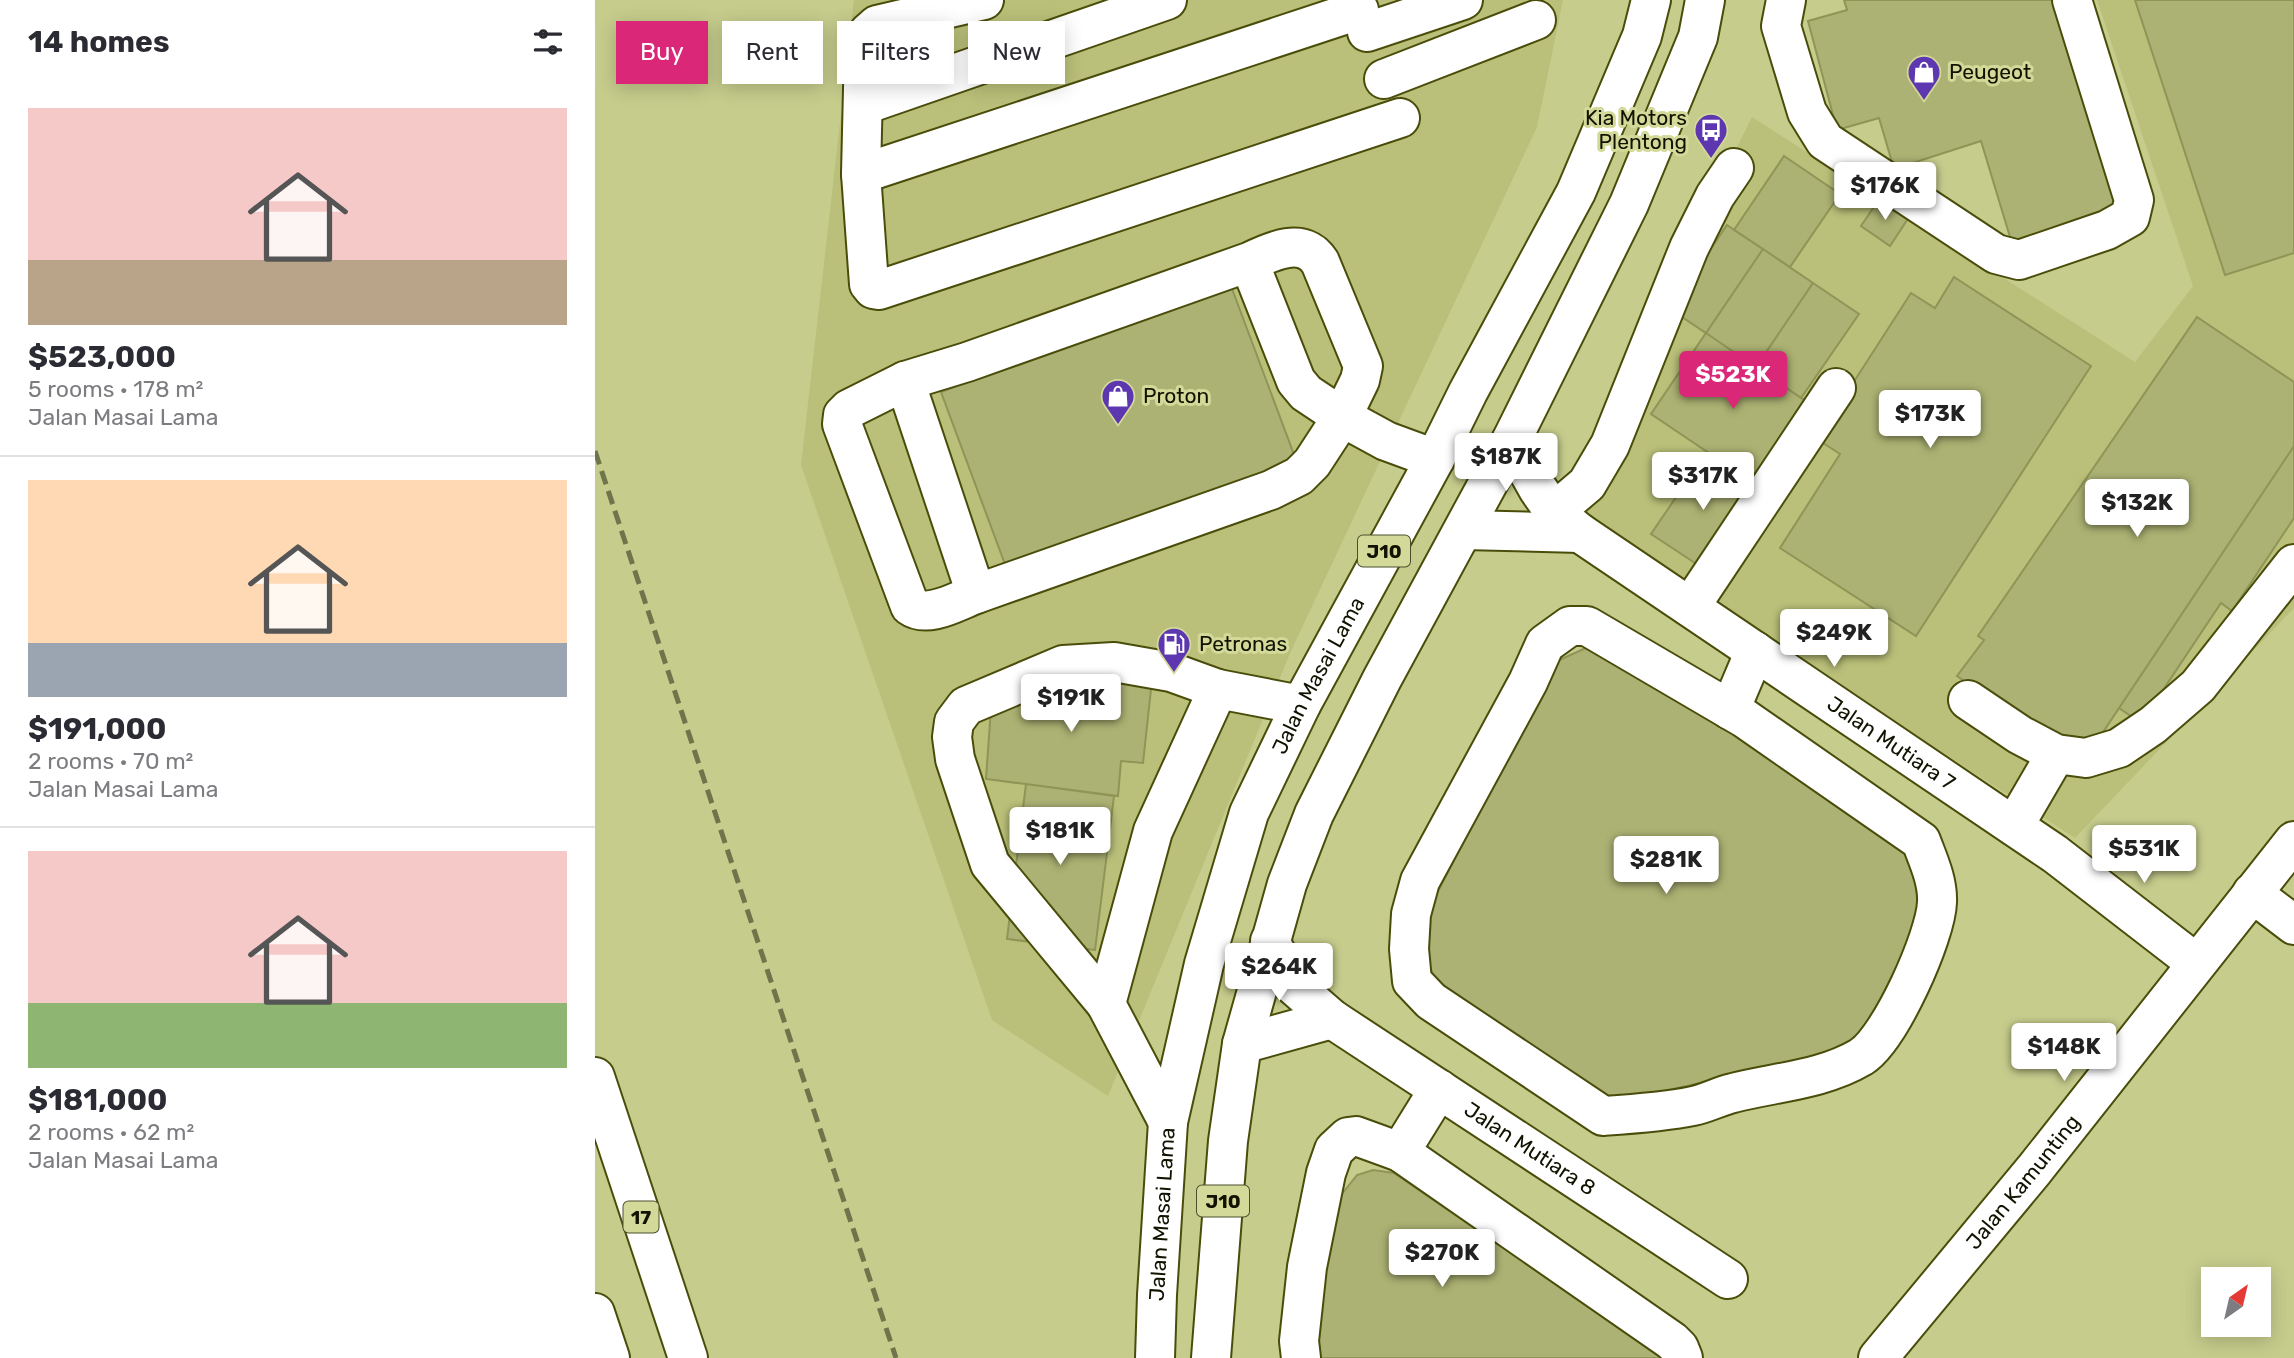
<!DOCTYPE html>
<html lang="en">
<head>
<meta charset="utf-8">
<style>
	body { margin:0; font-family:Rubik,sans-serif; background:#f2f2f3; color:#2b2b33; height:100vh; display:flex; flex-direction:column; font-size:26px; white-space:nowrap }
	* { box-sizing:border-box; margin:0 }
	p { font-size:23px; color:#7c7c81 }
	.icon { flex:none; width:38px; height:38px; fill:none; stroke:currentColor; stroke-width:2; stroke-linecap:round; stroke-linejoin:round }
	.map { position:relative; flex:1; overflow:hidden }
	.details { display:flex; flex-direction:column; background:#fff; width:595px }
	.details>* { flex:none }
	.guide { position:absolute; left:21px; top:21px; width:665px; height:63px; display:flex; gap:14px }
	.needle { width:46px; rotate:34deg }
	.buttons { position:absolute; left:1606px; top:1267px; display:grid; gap:14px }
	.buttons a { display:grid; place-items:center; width:70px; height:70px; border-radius:0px; background:#fff; box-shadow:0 4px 18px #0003; font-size:35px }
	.price { position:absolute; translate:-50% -60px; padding:0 16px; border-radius:7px; background:#fff; color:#222; font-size:23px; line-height:46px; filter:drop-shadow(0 2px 4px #0008) }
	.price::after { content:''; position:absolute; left:50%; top:42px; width:21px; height:16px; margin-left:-10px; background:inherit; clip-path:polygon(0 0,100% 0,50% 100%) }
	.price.selected { background:#db2777; color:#fff }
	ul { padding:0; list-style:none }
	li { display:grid; align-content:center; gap:14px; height:371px; padding:0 28px }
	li+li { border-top:2px solid #e1e1e2 }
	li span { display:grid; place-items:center; height:217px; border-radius:0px; color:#555 }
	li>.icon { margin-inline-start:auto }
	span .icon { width:126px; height:126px; fill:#fffc; stroke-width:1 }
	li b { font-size:30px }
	h2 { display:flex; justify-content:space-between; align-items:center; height:84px; padding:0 28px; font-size:30px }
	.chip { padding:0 24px; border-radius:0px; background:#fff; box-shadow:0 4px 18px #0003; font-size:24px; line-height:63px }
	.chip.selected { background:#db2777; color:#fff }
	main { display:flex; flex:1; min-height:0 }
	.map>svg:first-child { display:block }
	.built { fill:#bac079 }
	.building { fill:#acb273; stroke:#8f9457; stroke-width:2 }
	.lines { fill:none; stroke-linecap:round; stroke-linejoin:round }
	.minor-casing { stroke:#4a4d0a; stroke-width:42 }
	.major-casing { stroke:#4a4d0a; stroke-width:42 }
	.highway-casing { stroke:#4a4d0a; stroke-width:42 }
	.minor { stroke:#fff; stroke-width:38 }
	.major { stroke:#fff; stroke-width:38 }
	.highway { stroke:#fff; stroke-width:38 }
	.rail { stroke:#70744a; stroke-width:5; stroke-dasharray:14 7; stroke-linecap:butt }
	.labels { text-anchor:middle; stroke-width:6; stroke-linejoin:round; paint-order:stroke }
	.shield { fill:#d3d998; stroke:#4b4e2e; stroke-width:2 }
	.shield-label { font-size:19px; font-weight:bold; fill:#111300 }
	.poi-label { font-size:21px; fill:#111300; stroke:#d3d998; text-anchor:start }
	.street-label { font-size:21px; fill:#111300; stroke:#d3d998 }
</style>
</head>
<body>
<main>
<section class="details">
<h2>14 homes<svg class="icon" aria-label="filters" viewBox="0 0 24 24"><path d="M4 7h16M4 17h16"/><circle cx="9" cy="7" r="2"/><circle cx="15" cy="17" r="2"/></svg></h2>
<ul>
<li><span style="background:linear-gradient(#f6c9c9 70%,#b9a48a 0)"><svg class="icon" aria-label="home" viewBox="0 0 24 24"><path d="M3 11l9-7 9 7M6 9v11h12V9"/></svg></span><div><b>$523,000</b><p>5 rooms · 178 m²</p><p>Jalan Masai Lama</p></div></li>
<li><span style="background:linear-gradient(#ffd9b3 75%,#9aa5b1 0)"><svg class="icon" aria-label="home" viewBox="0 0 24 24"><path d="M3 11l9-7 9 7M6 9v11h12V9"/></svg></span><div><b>$191,000</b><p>2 rooms · 70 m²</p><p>Jalan Masai Lama</p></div></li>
<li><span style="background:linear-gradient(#f6c9c9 70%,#8fb573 0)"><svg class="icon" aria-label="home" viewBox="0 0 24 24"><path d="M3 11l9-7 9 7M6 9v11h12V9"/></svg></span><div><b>$181,000</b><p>2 rooms · 62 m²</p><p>Jalan Masai Lama</p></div></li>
</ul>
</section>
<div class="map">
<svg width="1699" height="1358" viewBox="0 0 1699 1358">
	<rect width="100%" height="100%" fill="#c6cc8c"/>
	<path class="built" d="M259 0H968L942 127 696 651 513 1096 397 1020 206 465Z
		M1502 0H1699V608L1480 838 991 522 976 481 1157 117 1540 362 1598 286Z"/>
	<path class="building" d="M1249 0H1460L1528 208 1418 247 1386 141 1299 169 1284 118 1242 130 1213 21 1252 10Z
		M1540 0H1699V253L1630 275Z
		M1189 156 1245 194 1195 267 1139 230Z
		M1285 198 1314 217 1295 246 1266 226Z
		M1132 225 1168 249 1111 333 1075 309Z
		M1168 249 1218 283 1161 367 1111 333Z
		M1359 277 1496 366 1321 636 1185 548 1245 454 1222 439 1316 293 1340 308Z
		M1218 283 1264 314 1206 398 1161 367Z
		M636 286 701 460 411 567 346 392Z
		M1602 317 1699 382V446L1500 744 1443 731 1362 676 1389 640 1383 636Z
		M1111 333 1221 408 1166 488 1056 414Z
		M1699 446V518L1637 611 1626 603 1546 723 1524 708Z
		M1109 456 1159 490 1106 567 1056 534Z
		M1004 642 1318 851 1326 941 1263 1048 1051 1095 1022 1111 840 980 822 932 962 661Z
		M494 671 557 680 548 763 526 761 523 796 391 779 396 708Z
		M431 784 519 796 500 950 412 939Z
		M778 1170 799 1173 1068 1358H716L737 1217 747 1194 762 1175Z"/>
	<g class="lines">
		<defs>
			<g id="minor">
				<path d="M389 0 282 25 273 33 269 46 266 174 274 284 278 289 284 290 805 118"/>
				<path d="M1191 0 1186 26 1212 112 1230 141 1401 254 1424 260 1512 230 1535 217 1539 200 1477 0"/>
				<path d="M772 32 868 0"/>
				<path d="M789 79 941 20"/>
				<path d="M269 105 572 0"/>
				<path d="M266 174 764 10"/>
				<path d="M654 262 372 362 310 381 381 594 676 490 704 476 717 463 747 417 711 393 701 381 654 262C677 251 708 236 725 262L768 366 765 380 747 417 791 441 840 459"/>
				<path d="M310 381 254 409 248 415 247 424 315 606C333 619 362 601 381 594"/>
				<path id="s1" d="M916 441 943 489 959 512 985 533 1460 854 1601 963"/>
				<path d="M959 512 992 484 1015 445 1094 248 1120 196 1139 168"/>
				<path d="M869 530 985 533"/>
				<path d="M1095 607 1241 388"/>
				<path d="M975 626H992L1149 718 1326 841C1333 860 1343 881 1342 902 1341 936 1295 1039 1266 1057 1227 1080 1181 1082 1138 1093 1125 1096 1112 1103 1098 1106 1069 1112 1038 1114 1008 1116L836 1001 817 981 814 949 816 914 825 881 933 682 950 644Z"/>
				<path d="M1373 700 1425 735 1461 754 1491 758 1524 748 1558 725 1603 686 1699 564"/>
				<path d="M1135 710 1160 651"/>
				<path d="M1419 826 1461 754"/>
				<path d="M1657 893 1699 925"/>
				<path id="s2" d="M675 941 698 985 737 1019 1133 1279"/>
				<path d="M511 1004 395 864 360 759 357 737 359 722 371 706 468 665 519 662 576 672 623 689"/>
				<path d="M647 1044 737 1019"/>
				<path d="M573 1122 511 1004 558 831 623 689 706 705"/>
				<path d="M805 1152 844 1089"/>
				<path d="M706 1358 704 1341 712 1267 731 1173 739 1150 753 1137 761 1136 805 1152 1077 1341 1084 1348 1088 1358"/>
				<path id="s3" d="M1283 1358 1439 1170 1699 841"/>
			</g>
			<g id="major">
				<path id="s4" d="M560 1358 562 1295 573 1122 609 964 654 813 706 705 840 459 873 392 981 192 1047 36 1056 0"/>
				<path d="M616 1358 633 1141 647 1044 692 884 719 814 787 679 916 441 1034 204 1103 37 1110 0"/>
			</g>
			<path id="highway" d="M0 1077 93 1358
				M0 1313 15 1358"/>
		</defs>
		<use href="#minor" class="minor-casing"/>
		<use href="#major" class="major-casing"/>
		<use href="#highway" class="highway-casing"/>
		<use href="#minor" class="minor"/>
		<use href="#major" class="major"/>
		<use href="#highway" class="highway"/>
		<path class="rail" d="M0 451 301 1358"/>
	</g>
	<defs>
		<symbol id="shop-pin" viewBox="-11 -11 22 30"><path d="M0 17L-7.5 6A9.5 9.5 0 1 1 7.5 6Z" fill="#5d37af" stroke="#d3d998"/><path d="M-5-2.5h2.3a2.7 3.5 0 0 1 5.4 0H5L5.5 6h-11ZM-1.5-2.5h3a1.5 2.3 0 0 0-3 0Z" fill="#fff"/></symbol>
		<symbol id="bus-pin" viewBox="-11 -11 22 30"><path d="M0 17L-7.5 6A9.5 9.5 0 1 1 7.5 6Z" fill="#5d37af" stroke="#d3d998"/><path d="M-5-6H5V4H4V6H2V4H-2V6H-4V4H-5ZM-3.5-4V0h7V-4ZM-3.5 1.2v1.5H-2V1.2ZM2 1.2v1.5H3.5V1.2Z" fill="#fff"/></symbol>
		<symbol id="fuel-pin" viewBox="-11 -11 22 30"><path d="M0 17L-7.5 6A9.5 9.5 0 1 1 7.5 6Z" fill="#5d37af" stroke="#d3d998"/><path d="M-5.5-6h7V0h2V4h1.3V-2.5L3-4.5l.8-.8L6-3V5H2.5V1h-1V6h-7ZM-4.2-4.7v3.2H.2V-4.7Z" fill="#fff"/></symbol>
	</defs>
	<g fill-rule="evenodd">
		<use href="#shop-pin" x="1310" y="53" width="38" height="52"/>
		<use href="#bus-pin" x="1097" y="111" width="38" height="52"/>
		<use href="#shop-pin" x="504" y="377" width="38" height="52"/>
		<use href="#fuel-pin" x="560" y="625" width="38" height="52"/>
	</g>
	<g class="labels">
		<g class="shield">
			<rect x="763" y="535.5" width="52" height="31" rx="5"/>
			<rect x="602" y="1185.5" width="52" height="31" rx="5"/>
			<rect x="28.5" y="1201.5" width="35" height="31" rx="5"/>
		</g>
		<g class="shield-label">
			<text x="789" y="558">J10</text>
			<text x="628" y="1208">J10</text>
			<text x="46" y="1224">17</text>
		</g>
		<g class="poi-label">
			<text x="1354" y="79">Peugeot</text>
			<text x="1092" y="125" text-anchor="end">Kia Motors<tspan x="1092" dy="24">Plentong</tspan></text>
			<text x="548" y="403">Proton</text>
			<text x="604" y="651">Petronas</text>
		</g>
		<g class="street-label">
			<text dy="7" stroke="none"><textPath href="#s4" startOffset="710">Jalan Masai Lama</textPath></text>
			<text dy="7" stroke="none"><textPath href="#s1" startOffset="492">Jalan Mutiara 7</textPath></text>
			<text dy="7" stroke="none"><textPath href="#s2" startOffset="338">Jalan Mutiara 8</textPath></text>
			<text dy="7" stroke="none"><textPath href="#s3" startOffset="228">Jalan Kamunting</textPath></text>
			<text dy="7" stroke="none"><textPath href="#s4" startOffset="144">Jalan Masai Lama</textPath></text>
		</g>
	</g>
</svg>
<div class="buttons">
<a><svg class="needle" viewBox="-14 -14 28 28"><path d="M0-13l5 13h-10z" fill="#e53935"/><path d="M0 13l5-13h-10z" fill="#7c7c81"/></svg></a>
</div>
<b class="price" style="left:1290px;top:222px">$176K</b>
<b class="price selected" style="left:1138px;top:411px">$523K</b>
<b class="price" style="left:1335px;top:450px">$173K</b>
<b class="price" style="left:911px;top:493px">$187K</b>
<b class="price" style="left:1108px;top:512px">$317K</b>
<b class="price" style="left:1542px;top:539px">$132K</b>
<b class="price" style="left:1239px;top:669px">$249K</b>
<b class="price" style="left:476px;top:734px">$191K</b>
<b class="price" style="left:465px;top:867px">$181K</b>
<b class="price" style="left:1549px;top:885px">$531K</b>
<b class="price" style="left:1071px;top:896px">$281K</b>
<b class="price" style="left:684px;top:1003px">$264K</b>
<b class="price" style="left:1469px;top:1083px">$148K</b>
<b class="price" style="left:847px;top:1289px">$270K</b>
<div class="guide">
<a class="chip selected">Buy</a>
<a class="chip">Rent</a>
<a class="chip">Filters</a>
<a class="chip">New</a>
</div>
</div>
</main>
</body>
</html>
